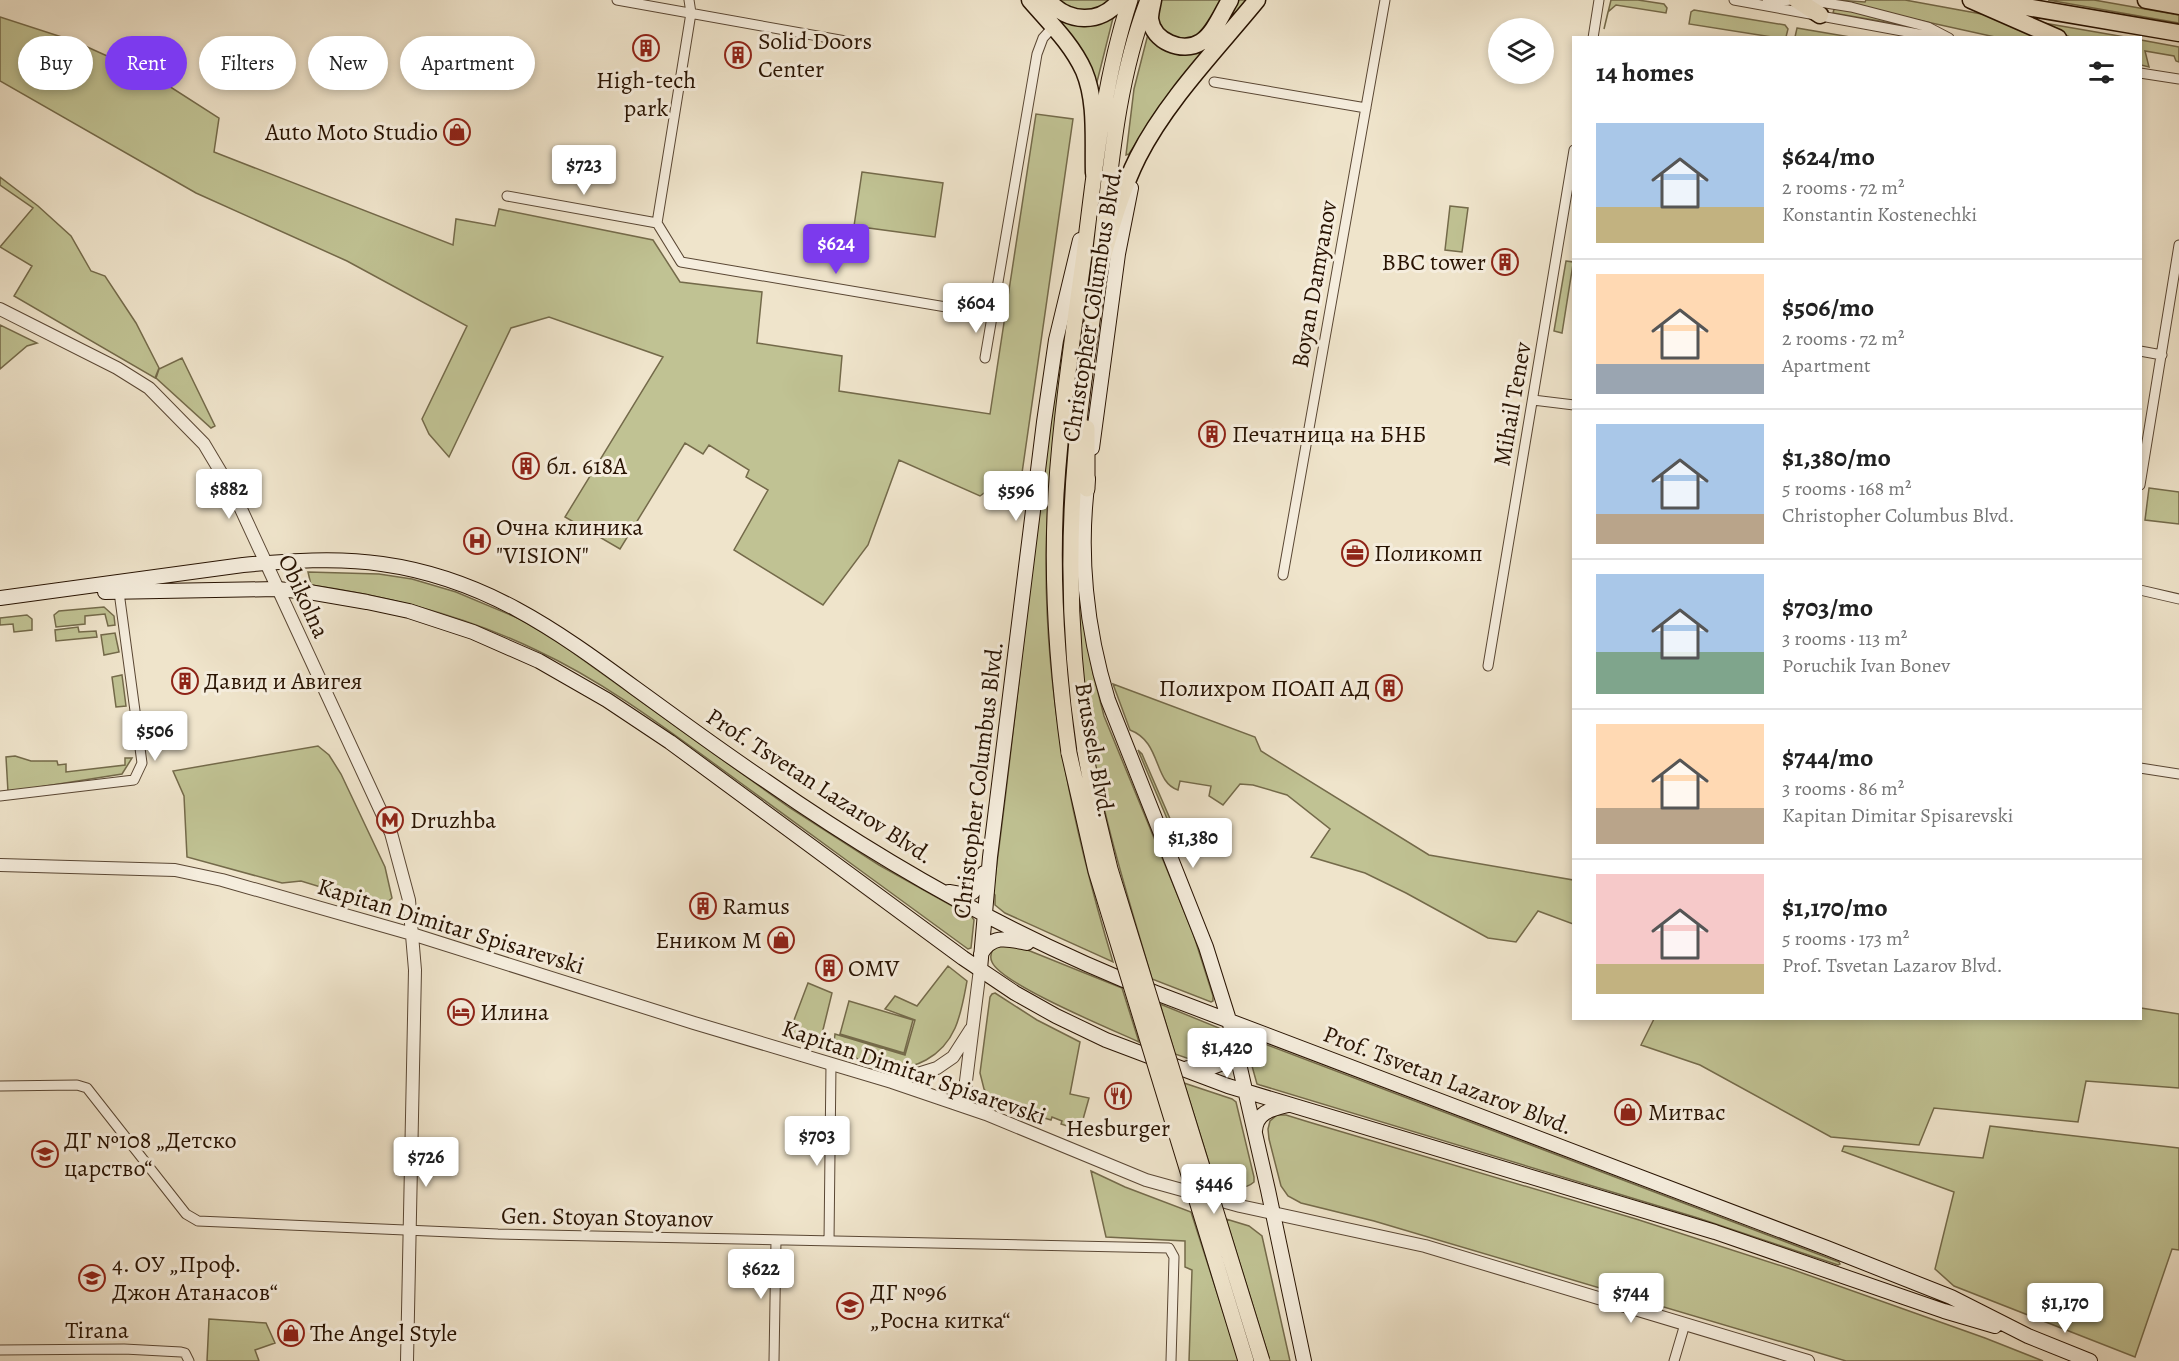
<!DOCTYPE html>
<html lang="en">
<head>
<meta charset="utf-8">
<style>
	body { margin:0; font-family:Alegreya,serif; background:#f6f6f6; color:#222; height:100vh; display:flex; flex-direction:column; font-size:22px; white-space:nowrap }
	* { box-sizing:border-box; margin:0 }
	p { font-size:20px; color:#767676 }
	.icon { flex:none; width:33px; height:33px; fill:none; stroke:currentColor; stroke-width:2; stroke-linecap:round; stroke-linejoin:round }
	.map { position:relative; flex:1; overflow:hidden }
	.panel { position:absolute; left:1572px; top:36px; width:570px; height:984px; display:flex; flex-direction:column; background:#fff; border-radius:0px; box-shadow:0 3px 9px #0003 }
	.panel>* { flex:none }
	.guide { position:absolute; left:18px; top:36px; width:570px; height:54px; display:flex; gap:12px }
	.tools { position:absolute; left:1488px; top:18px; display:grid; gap:12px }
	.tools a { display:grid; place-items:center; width:66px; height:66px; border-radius:50%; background:#fff; box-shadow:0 3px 9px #0003; font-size:30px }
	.price { position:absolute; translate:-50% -51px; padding:0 14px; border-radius:6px; background:#fff; color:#222; font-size:20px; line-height:39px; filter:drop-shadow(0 2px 3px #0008) }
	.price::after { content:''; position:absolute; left:50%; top:36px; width:18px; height:14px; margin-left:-9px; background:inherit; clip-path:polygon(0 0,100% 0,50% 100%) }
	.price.active { background:#7c3aed; color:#fff }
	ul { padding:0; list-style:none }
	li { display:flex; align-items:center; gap:18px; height:150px; padding:0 24px }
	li+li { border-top:2px solid #e0e0e0 }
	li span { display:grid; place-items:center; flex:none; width:168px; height:120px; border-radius:0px; color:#555 }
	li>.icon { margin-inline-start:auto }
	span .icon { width:72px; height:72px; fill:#fffc; stroke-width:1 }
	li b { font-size:26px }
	h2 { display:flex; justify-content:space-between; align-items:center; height:72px; padding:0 24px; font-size:26px }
	.tag { padding:0 21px; border-radius:27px; background:#fff; box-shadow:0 3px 9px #0003; font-size:21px; line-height:54px }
	.tag.active { background:#7c3aed; color:#fff }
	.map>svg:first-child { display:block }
	.green { fill:#c0c293; stroke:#746a4a; stroke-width:1.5 }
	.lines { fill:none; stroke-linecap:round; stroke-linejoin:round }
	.minor-casing { stroke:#5a4734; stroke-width:11 }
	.tertiary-casing { stroke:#5a4734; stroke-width:14 }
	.secondary-casing { stroke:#281302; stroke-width:16 }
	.primary-casing { stroke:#281302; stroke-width:17 }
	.trunk-casing { stroke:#281302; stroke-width:19 }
	.minor { stroke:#f5eddd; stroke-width:9 }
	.tertiary { stroke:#f5eddd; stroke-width:12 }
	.secondary { stroke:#f5eddd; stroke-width:14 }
	.primary { stroke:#efe4cb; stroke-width:15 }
	.trunk { stroke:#efe4cb; stroke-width:16 }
	.primary-bridge-casing { stroke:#281302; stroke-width:17; stroke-linecap:butt }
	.primary-bridge { stroke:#efe4cb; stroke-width:15 }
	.labels { text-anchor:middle; stroke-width:6; stroke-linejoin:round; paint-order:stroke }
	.poi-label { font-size:24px; fill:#281302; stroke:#f5eddd; text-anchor:start }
	.street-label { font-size:24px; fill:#281302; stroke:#f5eddd }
</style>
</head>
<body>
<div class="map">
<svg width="2179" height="1361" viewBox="0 0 2179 1361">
	<rect width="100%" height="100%" fill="#efe4cb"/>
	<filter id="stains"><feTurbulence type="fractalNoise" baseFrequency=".00333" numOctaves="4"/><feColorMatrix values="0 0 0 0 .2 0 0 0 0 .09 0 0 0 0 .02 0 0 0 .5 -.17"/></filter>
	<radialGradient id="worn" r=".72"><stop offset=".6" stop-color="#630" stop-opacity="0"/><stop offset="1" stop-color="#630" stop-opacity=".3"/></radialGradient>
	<path class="green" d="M1056 0H1114C1092 17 1078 13 1056 0Z
		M1158 0H1224L1201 35 1182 41 1163 31 1155 11Z
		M1237 0H1246L1155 114 1129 154 1126 155 1134 89 1148 34 1183 53Z
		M1611 0H1638L1664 4 1667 8 1666 13 1616 5 1608 12 1604 29Z
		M1836 0 1865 2 1866 0H1905L1998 17 2049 37H1995L1836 2Z
		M2048 0H2094L2179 15V23Z
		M1835 6 1908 26 1833 13Z
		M1694 10 1785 25 1788 29 1786 37H1772L1689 24 1691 12Z
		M1053 12 1113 18 1096 86Z
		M0 17 74 41 158 79 219 118 214 152 453 245 456 219 495 226 499 209 653 240 680 282 762 292 757 343 842 356 839 391 990 414 1036 114 1073 119 1021 480 987 491 980 496 899 460 868 545 823 605 734 550 768 490 746 477 749 470 709 445 703 454 685 443 620 549 565 517 663 357 549 317 511 328 449 457 429 434 422 419 467 326 347 261 196 193 0 81Z
		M2038 22 2125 37H2070L2037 24Z
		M1797 28 1850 37H1795Z
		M2141 40 2179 47V62L2176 61 2174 56 2145 51 2149 67 2141 65Z
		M862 172 943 183 935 237 854 226Z
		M0 177 38 206 71 236 91 271 105 276 136 323 159 368 155 378 14 296 32 266 0 247 33 208 0 185Z
		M1450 206 1468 208 1462 252 1445 250Z
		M1566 261 1573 262V264L1562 333 1554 331Z
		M1069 305C1060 391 1046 477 1046 564 1046 703 1073 829 1113 962L1005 913 995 905V895L993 893C1020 697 1035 500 1069 305Z
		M0 325 37 343 27 346 0 369Z
		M182 358 215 426 211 428 156 378 159 369Z
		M2149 488 2179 492V524L2145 520Z
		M308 572 379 574 412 579 456 592 520 619 551 637 790 808 879 865 972 917 974 920 971 948 968 949C891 893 815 837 738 781 673 734 609 684 536 650 465 616 389 596 311 585Z
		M1077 579 1093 673 1104 716 1193 933 1213 996V1001L1211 1002 1152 979C1127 894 1100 809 1087 721 1080 674 1079 626 1077 579Z
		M104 607 114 616 115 625 108 626 105 614 85 616V624L56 627 54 615 59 611Z
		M27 615 32 619V630L14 632 13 624 0 625V618Z
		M78 627 79 632 96 631 97 637 56 641 55 630Z
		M115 633 119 652 104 655 101 635Z
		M122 675 126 706 116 707 112 677Z
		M1113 684 1255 737 1261 751 1429 855 1573 880V924L1538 911 1516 942 1488 938 1406 893 1365 873 1311 857 1330 829 1287 795 1253 785 1240 784 1223 805 1209 796 1211 786 1180 781 1178 790C1153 782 1162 742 1130 730Z
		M318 746 329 755 341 774 385 867 392 898 383 906 301 881 282 883 187 857 184 796 173 771Z
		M1138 750 1142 754 1174 828V835Z
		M15 756 31 761H57L58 765 66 764V772L125 765V758H132L122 774 8 792 6 757Z
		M996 945H1015L1122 988 1139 1042C1113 1030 1001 984 992 962 989 956 992 950 996 945Z
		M948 966 967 981C961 1013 957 1043 926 1060 917 1065 906 1068 895 1068 879 1068 849 1055 833 1051L835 1034 905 1055 915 1020 885 1009 895 996 917 1006Z
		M808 983 832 993 820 1042 814 1045 788 1036Z
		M995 993 1037 1020 1080 1042 1070 1094 1089 1098 1080 1130 1061 1124 1062 1121 1052 1117 1051 1120 1005 1106 990 1097 984 1089 980 1073 990 997 992 994Z
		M849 1001 913 1020 904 1053 840 1034Z
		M1160 1004 1219 1028 1226 1044 1222 1057 1201 1063 1175 1054Z
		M2141 1008 2179 1014V1088L2086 1081 2078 1122 1934 1108 1919 1145 1831 1137 1700 1065 1641 1045 1654 1019 2140 1018Z
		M1249 1038 1839 1262 1840 1264 1838 1265 1698 1218 1260 1085 1257 1084 1245 1041Z
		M1184 1083 1232 1099 1236 1102 1254 1177V1182C1243 1192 1227 1186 1215 1182Z
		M1277 1115H1286L1312 1123 1636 1219 1791 1269 1985 1338 2043 1361H1846L1374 1221 1301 1203 1288 1196 1281 1186 1269 1139 1268 1129 1270 1121Z
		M1990 1126 2179 1148V1250L2172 1249 2135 1357 1954 1286 1935 1269 1954 1192 1842 1151 1844 1146 1983 1158Z
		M1091 1171 1125 1187 1191 1212 1239 1361H1189L1192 1270 1185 1267V1241L1106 1237Z
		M1226 1219 1249 1226 1262 1236 1290 1361H1270Z
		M209 1319 266 1323 275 1343 255 1350 259 1361H207Z"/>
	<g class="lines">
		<defs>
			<path id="minor" d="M617 0 868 45
				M1734 0 1940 38
				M1807 0 1851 7 1928 27 1949 38
				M1767 2 1792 0
				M1593 38 1599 0
				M2140 73 2179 79
				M1214 82 1366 108
				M507 196 657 223 681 262 993 315
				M657 223 691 13 689 0
				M2140 351 2162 355
				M985 358 1037 54 1043 38 1053 27
				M1533 400 1574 405
				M2140 485 2179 245
				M1283 575 1385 0
				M2140 590 2179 599
				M1488 666 1574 150
				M2140 768 2179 774
				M0 796 134 780 142 763 119 592
				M0 1086 77 1085 87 1088 186 1214 198 1221 498 1234 1169 1248 1174 1257 1171 1361
				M829 1241 831 1064
				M0 1350 124 1349 181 1352 185 1353 189 1361
				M774 1361 776 1240
				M1674 1361 1685 1324"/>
			<path id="tertiary" d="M0 309 117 368 149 388 204 444 235 496 391 833 409 900 415 970 407 1361
				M0 865 175 870 222 880 412 934 694 1023 892 1082 986 1114 1146 1180 1240 1206 1425 1246 1808 1361
				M892 1082 937 1068 953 1057 971 1029
				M968 1107 964 1097 980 969"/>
			<path id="secondary" d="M1092 448 1118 254 1131 188
				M1088 479C1078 552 1086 629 1108 700L1206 947 1229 1020 1268 1190 1304 1361
				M105 592 277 589 309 592 367 602 409 611 473 632 539 661 607 700 670 742 963 958 1015 993 1056 1016 1106 1040 1228 1086 1715 1232 1944 1311 1995 1326
				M0 598 243 565C288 561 337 557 382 564 483 578 555 629 635 688 678 719 721 751 766 781 888 866 1017 939 1156 993L1827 1248 1951 1297 2028 1336 2090 1361
				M949 892 966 895 973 892 984 873
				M981 954C992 934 1008 939 1027 943
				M980 969 990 857 1044 422 1056 340 1080 240
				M1188 1068C1213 1068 1229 1069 1232 1040
				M1255 1131C1256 1112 1272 1109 1288 1105"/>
			<path id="primary" d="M1087 489V428
				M1085 751C1070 652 1067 551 1076 452 1081 390 1092 329 1099 267 1110 177 1115 86 1148 0
				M1069 753C1057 667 1051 581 1056 494 1061 414 1073 334 1084 255 1095 169 1103 82 1130 0"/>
			<path id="trunk" d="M1030 0C1049 22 1072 44 1084 71 1097 102 1093 140 1094 173
				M1048 0C1067 23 1101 25 1120 0
				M1153 0C1152 6 1150 12 1150 19 1153 41 1182 54 1201 42 1214 34 1222 13 1230 0
				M1797 0 1820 15
				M1971 0 2058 38
				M1985 0 2179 33
				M2146 0 2179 6
				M1099 270C1110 232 1120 193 1138 157 1167 100 1217 49 1257 0"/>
		</defs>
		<use href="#minor" class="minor-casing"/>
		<use href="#tertiary" class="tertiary-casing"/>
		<use href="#secondary" class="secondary-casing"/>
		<use href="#primary" class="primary-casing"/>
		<use href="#trunk" class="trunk-casing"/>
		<use href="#minor" class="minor"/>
		<use href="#tertiary" class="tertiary"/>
		<use href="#secondary" class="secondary"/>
		<use href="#primary" class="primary"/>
		<use href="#trunk" class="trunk"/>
		<defs>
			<path id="primary-bridge" d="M1085 751 1097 815 1110 869 1262 1361
				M1069 753 1096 871 1246 1361"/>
		</defs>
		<use href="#primary-bridge" class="primary-bridge-casing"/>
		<use href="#primary-bridge" class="primary-bridge"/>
	</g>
	<defs>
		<symbol id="building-ring" viewBox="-11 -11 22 22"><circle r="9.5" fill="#f5eddd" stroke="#8f2418" stroke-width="1.5"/><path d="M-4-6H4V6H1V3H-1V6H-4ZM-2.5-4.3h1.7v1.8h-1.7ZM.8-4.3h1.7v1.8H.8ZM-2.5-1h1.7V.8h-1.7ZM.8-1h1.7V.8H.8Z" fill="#8f2418"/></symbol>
		<symbol id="shop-ring" viewBox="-11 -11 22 22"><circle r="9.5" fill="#f5eddd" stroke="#8f2418" stroke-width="1.5"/><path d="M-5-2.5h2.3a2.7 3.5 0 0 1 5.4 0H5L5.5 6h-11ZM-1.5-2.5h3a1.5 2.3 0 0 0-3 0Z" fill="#8f2418"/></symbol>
		<symbol id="hospital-ring" viewBox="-11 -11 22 22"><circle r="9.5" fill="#f5eddd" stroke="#8f2418" stroke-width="1.5"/><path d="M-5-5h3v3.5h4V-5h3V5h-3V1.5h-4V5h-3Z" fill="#8f2418"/></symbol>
		<symbol id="office-ring" viewBox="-11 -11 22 22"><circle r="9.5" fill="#f5eddd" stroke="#8f2418" stroke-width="1.5"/><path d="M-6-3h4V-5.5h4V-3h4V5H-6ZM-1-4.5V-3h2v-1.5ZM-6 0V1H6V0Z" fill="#8f2418"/></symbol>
		<symbol id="metro-ring" viewBox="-11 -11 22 22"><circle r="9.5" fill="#f5eddd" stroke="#8f2418" stroke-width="1.5"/><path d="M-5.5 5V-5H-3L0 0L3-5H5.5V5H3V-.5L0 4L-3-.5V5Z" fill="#8f2418"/></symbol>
		<symbol id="hotel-ring" viewBox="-11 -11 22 22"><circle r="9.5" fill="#f5eddd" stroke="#8f2418" stroke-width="1.5"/><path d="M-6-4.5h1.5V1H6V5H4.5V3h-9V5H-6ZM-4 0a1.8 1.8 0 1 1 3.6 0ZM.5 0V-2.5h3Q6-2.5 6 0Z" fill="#8f2418"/></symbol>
		<symbol id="restaurant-ring" viewBox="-11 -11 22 22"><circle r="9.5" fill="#f5eddd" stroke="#8f2418" stroke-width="1.5"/><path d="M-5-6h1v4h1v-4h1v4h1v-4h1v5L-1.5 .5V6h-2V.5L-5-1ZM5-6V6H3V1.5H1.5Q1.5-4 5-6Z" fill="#8f2418"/></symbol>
		<symbol id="school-ring" viewBox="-11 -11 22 22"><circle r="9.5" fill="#f5eddd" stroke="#8f2418" stroke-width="1.5"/><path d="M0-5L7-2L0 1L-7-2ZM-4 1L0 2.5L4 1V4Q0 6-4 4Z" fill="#8f2418"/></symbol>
	</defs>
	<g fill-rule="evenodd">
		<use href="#building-ring" x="631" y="33" width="30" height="30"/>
		<use href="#building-ring" x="723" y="40" width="30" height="30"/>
		<use href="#shop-ring" x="442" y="117" width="30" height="30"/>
		<use href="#building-ring" x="1490" y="247" width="30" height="30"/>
		<use href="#building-ring" x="1197" y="419" width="30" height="30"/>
		<use href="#building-ring" x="511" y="451" width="30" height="30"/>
		<use href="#hospital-ring" x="462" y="526" width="30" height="30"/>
		<use href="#office-ring" x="1340" y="538" width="30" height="30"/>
		<use href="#building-ring" x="170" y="666" width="30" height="30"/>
		<use href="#building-ring" x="1374" y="673" width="30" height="30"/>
		<use href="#metro-ring" x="375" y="805" width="30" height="30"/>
		<use href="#building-ring" x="688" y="891" width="30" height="30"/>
		<use href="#shop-ring" x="766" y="925" width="30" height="30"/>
		<use href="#building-ring" x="814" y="953" width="30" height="30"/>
		<use href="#hotel-ring" x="446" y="997" width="30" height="30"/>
		<use href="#restaurant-ring" x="1103" y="1081" width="30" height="30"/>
		<use href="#shop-ring" x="1613" y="1097" width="30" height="30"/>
		<use href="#school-ring" x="30" y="1139" width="30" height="30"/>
		<use href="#school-ring" x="77" y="1263" width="30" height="30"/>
		<use href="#school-ring" x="835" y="1291" width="30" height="30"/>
		<use href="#shop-ring" x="276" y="1318" width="30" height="30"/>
	</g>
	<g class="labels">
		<g class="poi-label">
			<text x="758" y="49">Solid Doors<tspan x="758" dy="28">Center</tspan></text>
			<text x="646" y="88" text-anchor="middle">High-tech<tspan x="646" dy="28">park</tspan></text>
			<text x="438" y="140" text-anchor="end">Auto Moto Studio</text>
			<text x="1486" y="270" text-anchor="end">BBC tower</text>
			<text x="1232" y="442">Печатница на БНБ</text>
			<text x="546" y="474">бл. 618А</text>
			<text x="496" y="535">Очна клиника<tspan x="496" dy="28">"VISION"</tspan></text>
			<text x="1374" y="561">Поликомп</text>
			<text x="204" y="689">Давид и Авигея</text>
			<text x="1370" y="696" text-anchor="end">Полихром ПОАП АД</text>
			<text x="410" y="828">Druzhba</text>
			<text x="722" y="914">Ramus</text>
			<text x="762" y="948" text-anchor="end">Еником М</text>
			<text x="848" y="976">OMV</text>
			<text x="480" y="1020">Илина</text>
			<text x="1648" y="1120">Митвас</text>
			<text x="1118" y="1136" text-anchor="middle">Hesburger</text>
			<text x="64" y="1148">ДГ №108 „Детско<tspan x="64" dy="28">царство“</tspan></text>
			<text x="112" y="1272">4. ОУ „Проф.<tspan x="112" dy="28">Джон Атанасов“</tspan></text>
			<text x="870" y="1300">ДГ №96<tspan x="870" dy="28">„Росна китка“</tspan></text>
			<text x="310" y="1341">The Angel Style</text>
		</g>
		<g class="street-label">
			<text transform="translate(1314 284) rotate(-80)" y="8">Boyan Damyanov</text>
			<text transform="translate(1092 304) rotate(-81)" y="8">Christopher Columbus Blvd.</text>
			<text transform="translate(1512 404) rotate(-80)" y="8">Mihail Tenev</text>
			<text transform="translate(304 596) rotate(65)" y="8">Obikolna</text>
			<text transform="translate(1095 750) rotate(80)" y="8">Brussels Blvd.</text>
			<text transform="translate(978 780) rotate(-83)" y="8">Christopher Columbus Blvd.</text>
			<text transform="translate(820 786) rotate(33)" y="8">Prof. Tsvetan Lazarov Blvd.</text>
			<text transform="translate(451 926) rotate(17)" y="8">Kapitan Dimitar Spisarevski</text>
			<text transform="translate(914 1072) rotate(19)" y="8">Kapitan Dimitar Spisarevski</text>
			<text transform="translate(1448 1080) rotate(21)" y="8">Prof. Tsvetan Lazarov Blvd.</text>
			<text transform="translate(607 1217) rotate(1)" y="8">Gen. Stoyan Stoyanov</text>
			<text x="97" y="1338">Tirana</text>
		</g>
	</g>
	<rect width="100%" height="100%" filter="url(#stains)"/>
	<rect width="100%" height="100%" fill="url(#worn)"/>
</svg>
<div class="tools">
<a><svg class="icon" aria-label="layers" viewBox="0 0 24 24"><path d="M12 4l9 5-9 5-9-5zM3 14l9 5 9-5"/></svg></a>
</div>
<b class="price" style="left:584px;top:196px">$723</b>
<b class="price active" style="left:836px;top:275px">$624</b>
<b class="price" style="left:976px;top:334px">$604</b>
<b class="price" style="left:229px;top:520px">$882</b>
<b class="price" style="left:1016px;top:522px">$596</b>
<b class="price" style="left:155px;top:762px">$506</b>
<b class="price" style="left:1193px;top:869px">$1,380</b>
<b class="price" style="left:1227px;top:1079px">$1,420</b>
<b class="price" style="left:817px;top:1167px">$703</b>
<b class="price" style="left:426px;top:1188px">$726</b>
<b class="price" style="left:1214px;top:1215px">$446</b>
<b class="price" style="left:761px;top:1300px">$622</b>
<b class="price" style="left:1631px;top:1324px">$744</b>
<b class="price" style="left:2065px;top:1334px">$1,170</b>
<div class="guide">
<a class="tag">Buy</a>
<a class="tag active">Rent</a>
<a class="tag">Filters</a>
<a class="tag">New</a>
<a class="tag">Apartment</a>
</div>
<section class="panel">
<h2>14 homes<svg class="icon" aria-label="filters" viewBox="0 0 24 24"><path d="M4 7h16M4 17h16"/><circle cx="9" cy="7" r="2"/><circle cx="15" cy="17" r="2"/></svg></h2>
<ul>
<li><span style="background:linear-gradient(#a9c7e8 70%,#c2b280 0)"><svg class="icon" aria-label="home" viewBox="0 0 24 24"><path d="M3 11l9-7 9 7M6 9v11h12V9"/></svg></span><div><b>$624/mo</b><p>2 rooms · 72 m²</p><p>Konstantin Kostenechki</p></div></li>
<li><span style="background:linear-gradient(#ffd9b3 75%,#9aa5b1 0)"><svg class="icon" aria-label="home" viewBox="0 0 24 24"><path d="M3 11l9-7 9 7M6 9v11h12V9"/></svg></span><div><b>$506/mo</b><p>2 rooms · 72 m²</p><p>Apartment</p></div></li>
<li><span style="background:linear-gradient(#a9c7e8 75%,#b9a48a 0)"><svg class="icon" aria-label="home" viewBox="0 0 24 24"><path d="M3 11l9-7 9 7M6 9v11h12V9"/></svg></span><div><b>$1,380/mo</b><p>5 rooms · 168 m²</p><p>Christopher Columbus Blvd.</p></div></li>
<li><span style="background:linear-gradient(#a9c7e8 65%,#7fa58c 0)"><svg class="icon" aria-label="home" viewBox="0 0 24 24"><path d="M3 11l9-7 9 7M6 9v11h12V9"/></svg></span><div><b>$703/mo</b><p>3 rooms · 113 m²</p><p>Рoruchik Ivan Bonev</p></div></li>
<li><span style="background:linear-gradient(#ffd9b3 70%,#b9a48a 0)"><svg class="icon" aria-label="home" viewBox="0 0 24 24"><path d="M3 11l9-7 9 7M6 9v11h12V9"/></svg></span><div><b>$744/mo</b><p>3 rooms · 86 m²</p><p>Kapitan Dimitar Spisarevski</p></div></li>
<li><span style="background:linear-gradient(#f6c9c9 75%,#c2b280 0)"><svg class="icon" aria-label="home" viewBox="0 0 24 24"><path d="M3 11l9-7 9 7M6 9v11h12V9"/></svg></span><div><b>$1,170/mo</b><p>5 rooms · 173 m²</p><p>Prof. Tsvetan Lazarov Blvd.</p></div></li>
</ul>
</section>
</div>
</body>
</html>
